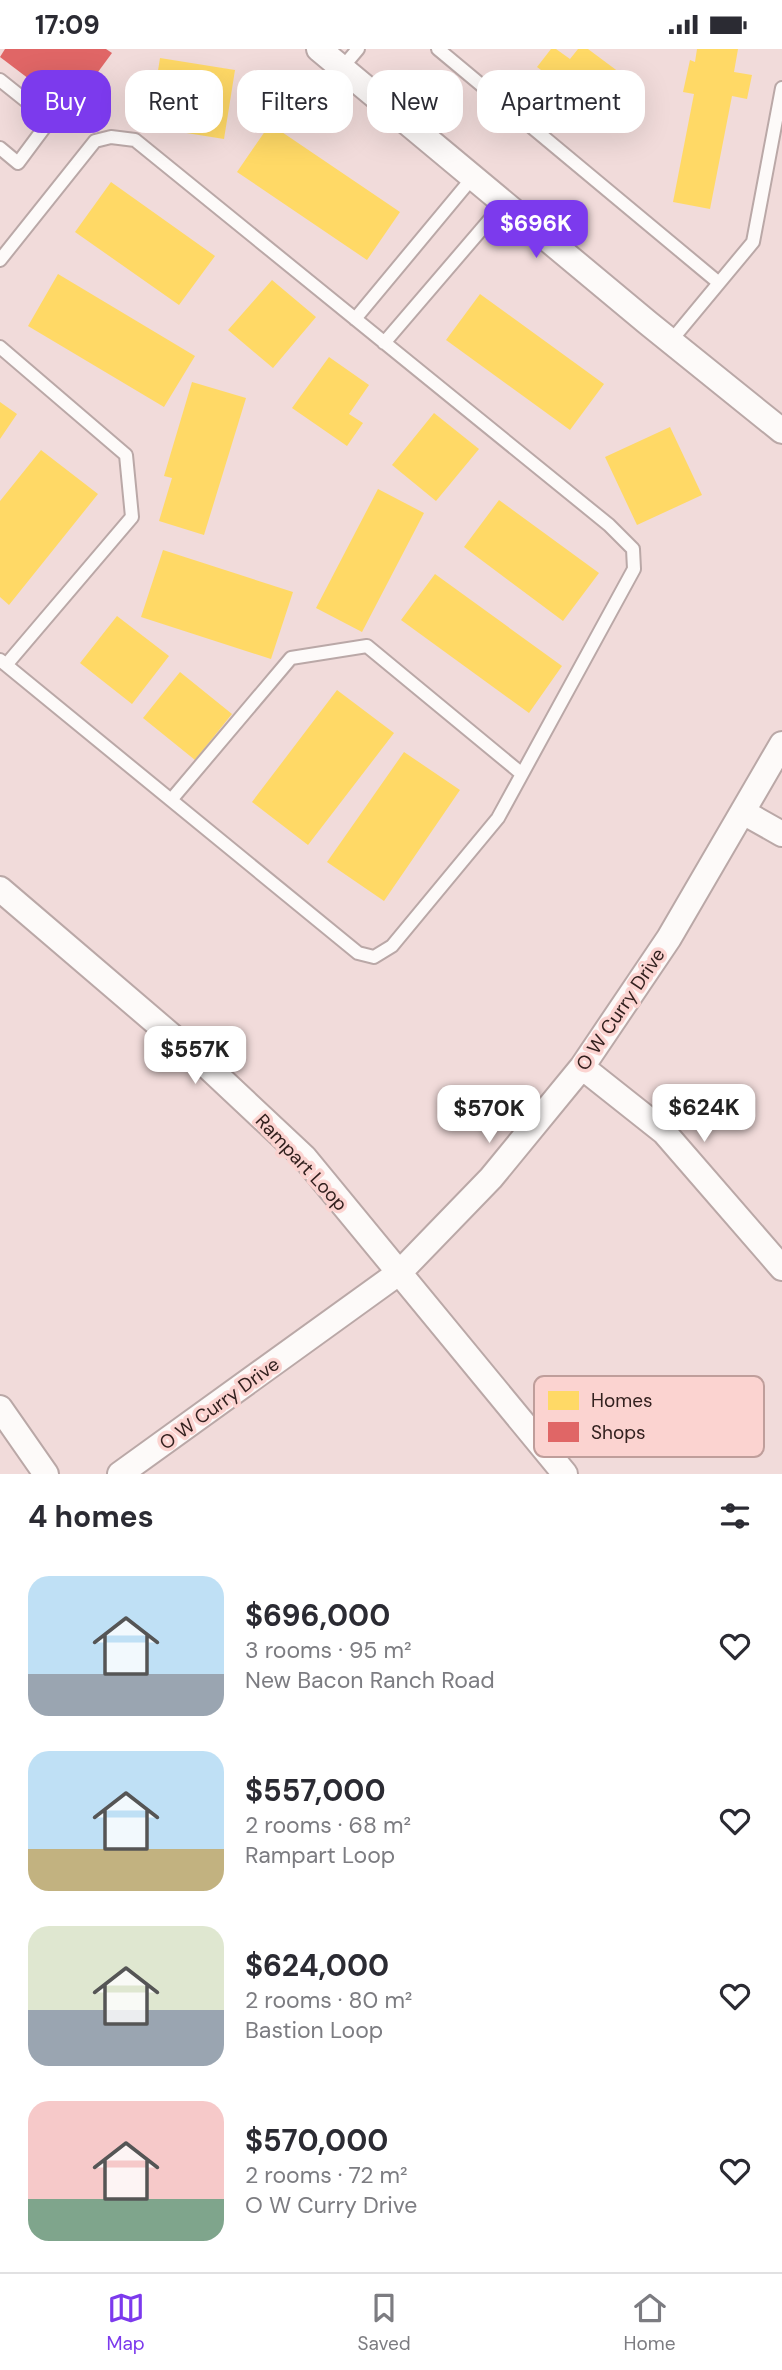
<!DOCTYPE html>
<html lang="en">
<head>
<meta charset="utf-8">
<style>
	body { margin:0; font-family:"DM Sans",sans-serif; background:#f7f7f7; color:#2b2b33; height:100vh; display:flex; flex-direction:column; font-size:26px; white-space:nowrap }
	* { box-sizing:border-box; margin:0 }
	p { font-size:23px; color:#7c7c81 }
	.icon { flex:none; width:38px; height:38px; fill:none; stroke:currentColor; stroke-width:2; stroke-linecap:round; stroke-linejoin:round }
	.map { position:relative; height:1425px; overflow:hidden }
	.drawer { display:flex; flex-direction:column; background:#fff; flex:1 }
	.drawer>* { flex:none }
	.top-card { position:absolute; left:21px; top:21px; width:740px; height:63px; display:flex; gap:14px }
	.price { position:absolute; translate:-50% -60px; padding:0 16px; border-radius:14px; background:#fff; color:#222; font-size:23px; line-height:46px; filter:drop-shadow(0 2px 4px #0008) }
	.price::after { content:''; position:absolute; left:50%; top:42px; width:21px; height:16px; margin-left:-10px; background:inherit; clip-path:polygon(0 0,100% 0,50% 100%) }
	.price.current { background:#7c3aed; color:#fff }
	ul { padding:0; list-style:none }
	li { display:flex; align-items:center; gap:21px; height:175px; padding:0 28px }
	li span { display:grid; place-items:center; flex:none; width:196px; height:140px; border-radius:21px; color:#555 }
	li>.icon { margin-inline-start:auto }
	span .icon { width:84px; height:84px; fill:#fffc; stroke-width:1 }
	li b { font-size:30px }
	h2 { display:flex; justify-content:space-between; align-items:center; height:84px; padding:0 28px; font-size:30px }
	.tag { padding:0 24px; border-radius:21px; background:#fff; box-shadow:0 7px 28px #0002; font-size:24px; line-height:63px }
	.tag.current { background:#7c3aed; color:#fff }
	.status { display:flex; justify-content:space-between; align-items:center; height:49px; padding:0 35px; background:#fff; direction:ltr }
	.status svg { height:19px; fill:currentColor }
	.menu { display:flex; justify-content:space-around; align-items:center; height:98px; border-top:2px solid #e1e1e2; background:#fff; font-size:19px; color:#7c7c81 }
	.menu a { display:grid; justify-items:center; gap:4px }
	.menu .current { color:#7c3aed }
	.map>svg:first-child { display:block }
	.homes { fill:#ffd966 }
	.shops { fill:#e06666 }
	.lines { fill:none; stroke-linecap:round; stroke-linejoin:round }
	.service-casing { stroke:#baa8a7; stroke-width:16 }
	.minor-casing { stroke:#baa8a7; stroke-width:28 }
	.service { stroke:#fdfaf9; stroke-width:12 }
	.minor { stroke:#fdfaf9; stroke-width:24 }
	.labels { text-anchor:middle; stroke-width:7; stroke-linejoin:round; paint-order:stroke }
	.street-label { font-size:19px; fill:#33211f; stroke:#fbd3d0 }
	.key { fill:#fbd3d0; stroke:#bf9e9b; stroke-width:2 }
	.key-label { font-size:19px; fill:#33211f }
</style>
</head>
<body>
<div class="status"><b>17:09</b><svg viewBox="0 0 49 12"><path d="M0 12V9h3v3zM5 12V6h3v6zM10 12V3h3v9zM15 12V0h3v12zM26 1h20v11H26zM47 4h2v5h-2z"/></svg></div>
<div class="map">
<svg width="782" height="1425" viewBox="0 0 782 1425">
	<rect width="100%" height="100%" fill="#f1dbda"/>
	<path class="homes" d="M551 0H556L570 10 578 0H588L639 38 612 74 537 18Z
		M697 0H738L734 23 752 26 747 50 732 47 710 160 673 153 694 45 683 43 690 11 695 13Z
		M160 9 235 21 224 90 149 78Z
		M270 75 400 163 367 211 237 123Z
		M111 133 215 207 179 256 75 183Z
		M58 225 195 307 164 358 28 277Z
		M272 231 316 268 273 319 228 281Z
		M480 245 604 335 570 381 446 291Z
		M329 308 369 336 349 365 363 374 347 397 292 359Z
		M192 333 246 349 204 486 159 472 172 429 164 427Z
		M0 353 17 365 0 390Z
		M434 364 479 400 436 452 392 416Z
		M670 378 702 446 637 476 605 408Z
		M41 401 98 445 9 556 0 548V452Z
		M378 440 424 464 362 583 316 559Z
		M499 451 599 524 563 572 464 498Z
		M163 501 293 543 271 610 141 568Z
		M435 525 562 617 529 664 401 571Z
		M117 567 169 607 132 655 80 614Z
		M180 623 232 665 195 711 143 669Z
		M337 641 394 684 308 796 252 753Z
		M404 703 460 741 384 852 327 813Z"/>
	<path class="shops" d="M5 0H106L112 4 70 61 0 8Z"/>
	<g class="lines">
		<defs>
			<path id="service" d="M438 0 719 234
				M342 19 358 0
				M0 31 50 71 18 114 0 99
				M0 211 95 92 111 88 135 91 609 476 633 500 634 520 498 769 392 897 374 908 358 904 0 611
				M355 270 473 128
				M670 293 753 193 782 39
				M384 294 504 154
				M0 298 126 406 132 468 6 616
				M171 751 291 609 367 597 522 725"/>
			<path id="minor" d="M319 0 648 274 782 382
				M743 763 782 785
				M0 840 208 1018 304 1108 565 1425
				M582 1018 664 1083 782 1219
				M0 1359 46 1425
				M120 1425 400 1223 491 1129 582 1018 669 889 782 695"/>
		</defs>
		<use href="#service" class="service-casing"/>
		<use href="#minor" class="minor-casing"/>
		<use href="#service" class="service"/>
		<use href="#minor" class="minor"/>
	</g>
	<g class="labels">
		<g class="street-label">
			<text transform="translate(620 960) rotate(-56)" y="7">O W Curry Drive</text>
			<text transform="translate(302 1113) rotate(47)" y="7">Rampart Loop</text>
			<text transform="translate(219 1354) rotate(-36)" y="7">O W Curry Drive</text>
		</g>
	</g>
	<rect x="534" y="1327" width="230" height="81" rx="10" class="key"/>
	<rect x="548" y="1342" width="31" height="19" fill="#ffd966"/>
	<rect x="548" y="1373" width="31" height="20" fill="#e06666"/>
	<g class="key-label">
		<text x="591" y="1358">Homes</text>
		<text x="591" y="1390">Shops</text>
	</g>
</svg>
<b class="price current" style="left:536px;top:211px">$696K</b>
<b class="price" style="left:195px;top:1037px">$557K</b>
<b class="price" style="left:704px;top:1095px">$624K</b>
<b class="price" style="left:489px;top:1096px">$570K</b>
<div class="top-card">
<a class="tag current">Buy</a>
<a class="tag">Rent</a>
<a class="tag">Filters</a>
<a class="tag">New</a>
<a class="tag">Apartment</a>
</div>
</div>
<section class="drawer">
<h2>4 homes<svg class="icon" aria-label="filters" viewBox="0 0 24 24"><path d="M4 7h16M4 17h16"/><circle cx="9" cy="7" r="2"/><circle cx="15" cy="17" r="2"/></svg></h2>
<ul>
<li><span style="background:linear-gradient(#bfe0f5 70%,#9aa5b1 0)"><svg class="icon" aria-label="home" viewBox="0 0 24 24"><path d="M3 11l9-7 9 7M6 9v11h12V9"/></svg></span><div><b>$696,000</b><p>3 rooms · 95 m²</p><p>New Bacon Ranch Road</p></div><svg class="icon" aria-label="heart" viewBox="0 0 24 24"><path d="M12 20l-8-8c-3-5 5-10 8-4 3-6 11-1 8 4z"/></svg></li>
<li><span style="background:linear-gradient(#bfe0f5 70%,#c2b280 0)"><svg class="icon" aria-label="home" viewBox="0 0 24 24"><path d="M3 11l9-7 9 7M6 9v11h12V9"/></svg></span><div><b>$557,000</b><p>2 rooms · 68 m²</p><p>Rampart Loop</p></div><svg class="icon" aria-label="heart" viewBox="0 0 24 24"><path d="M12 20l-8-8c-3-5 5-10 8-4 3-6 11-1 8 4z"/></svg></li>
<li><span style="background:linear-gradient(#dfe7d0 60%,#9aa5b1 0)"><svg class="icon" aria-label="home" viewBox="0 0 24 24"><path d="M3 11l9-7 9 7M6 9v11h12V9"/></svg></span><div><b>$624,000</b><p>2 rooms · 80 m²</p><p>Bastion Loop</p></div><svg class="icon" aria-label="heart" viewBox="0 0 24 24"><path d="M12 20l-8-8c-3-5 5-10 8-4 3-6 11-1 8 4z"/></svg></li>
<li><span style="background:linear-gradient(#f6c9c9 70%,#7fa58c 0)"><svg class="icon" aria-label="home" viewBox="0 0 24 24"><path d="M3 11l9-7 9 7M6 9v11h12V9"/></svg></span><div><b>$570,000</b><p>2 rooms · 72 m²</p><p>O W Curry Drive</p></div><svg class="icon" aria-label="heart" viewBox="0 0 24 24"><path d="M12 20l-8-8c-3-5 5-10 8-4 3-6 11-1 8 4z"/></svg></li>
</ul>
</section>
<nav class="menu">
<a class="current"><svg class="icon" aria-label="map" viewBox="0 0 24 24"><path d="M3 6l6-2 6 2 6-2v14l-6 2-6-2-6 2zM9 4v14M15 6v14"/></svg>Map</a>
<a><svg class="icon" aria-label="saved" viewBox="0 0 24 24"><path d="M7 4h10v16l-5-4-5 4z"/></svg>Saved</a>
<a><svg class="icon" aria-label="home" viewBox="0 0 24 24"><path d="M3 11l9-7 9 7M6 9v11h12V9"/></svg>Home</a>
</nav>
</body>
</html>
